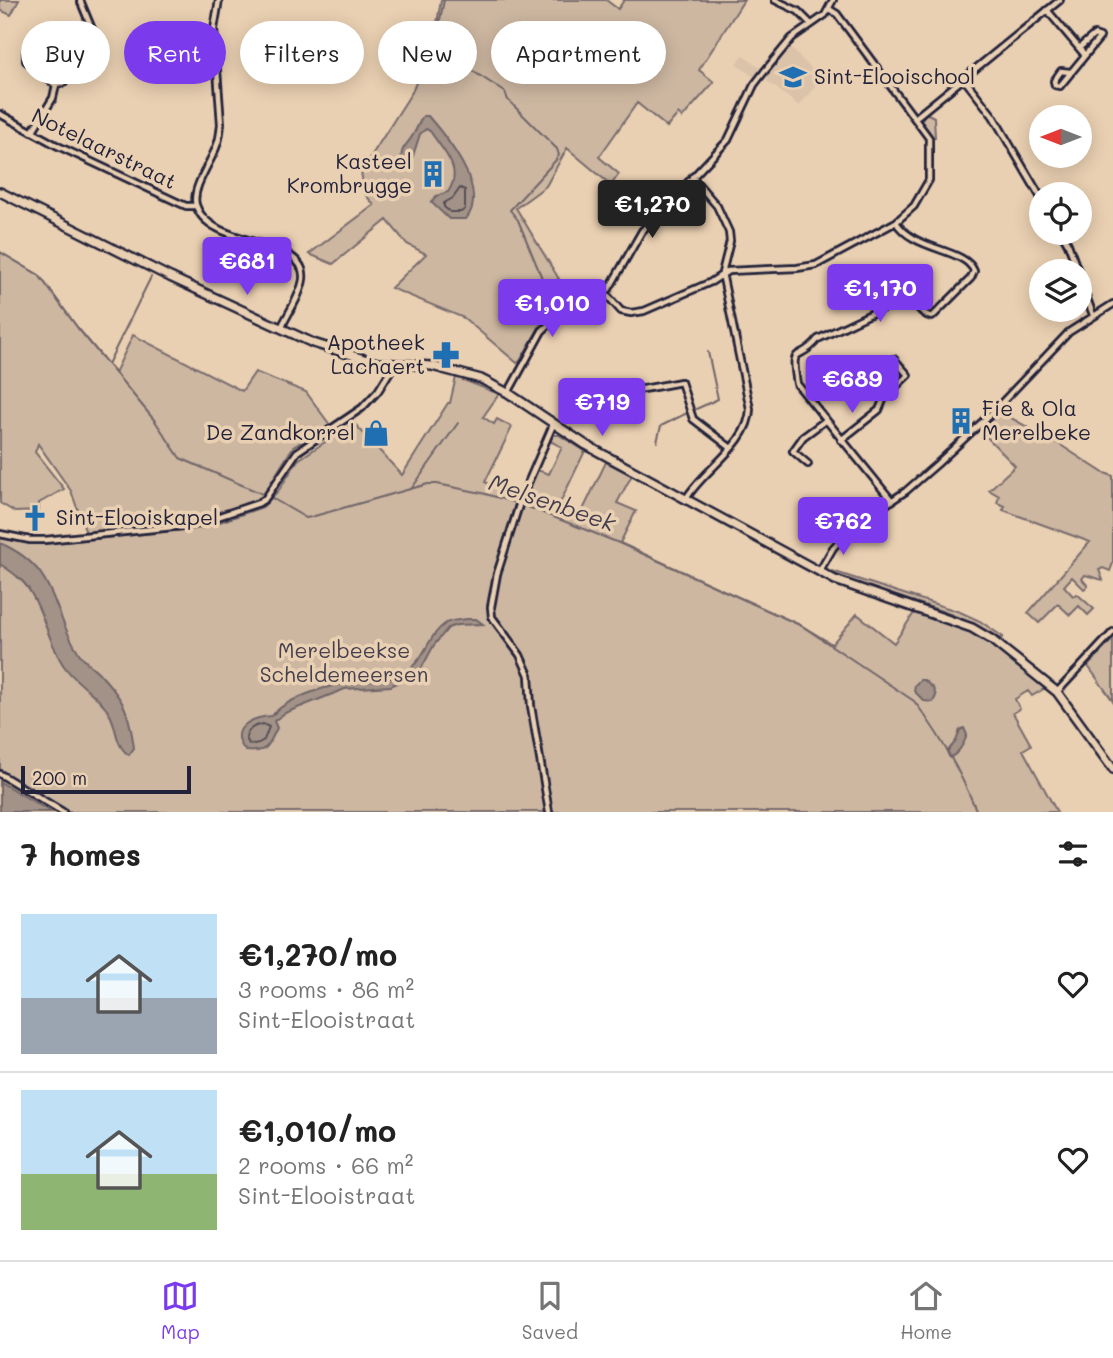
<!DOCTYPE html>
<html lang="en">
<head>
<meta charset="utf-8">
<style>
	body { margin:0; font-family:Mali,sans-serif; background:#f6f6f6; color:#222; height:100vh; display:flex; flex-direction:column; font-size:26px; white-space:nowrap }
	* { box-sizing:border-box; margin:0 }
	p { font-size:23px; color:#767676 }
	.icon { flex:none; width:38px; height:38px; fill:none; stroke:currentColor; stroke-width:2; stroke-linecap:round; stroke-linejoin:round }
	.map { position:relative; height:812px; overflow:hidden }
	.drawer { display:flex; flex-direction:column; background:#fff; flex:1 }
	.drawer>* { flex:none }
	.hud { position:absolute; left:21px; top:21px; width:700px; height:63px; display:flex; gap:14px }
	.needle { width:46px; rotate:270deg }
	.controls { position:absolute; left:1029px; top:105px; display:grid; gap:14px }
	.controls a { display:grid; place-items:center; width:63px; height:63px; border-radius:50%; background:#fff; box-shadow:0 4px 18px #0003; font-size:35px }
	.scale { position:absolute; left:21px; bottom:18px; width:170px; box-sizing:border-box; padding-left:7px; border:4px solid #22223b; border-top:0; font-size:19px; line-height:24px; white-space:nowrap; color:#22223b; -webkit-text-stroke:5px #ead0b2; paint-order:stroke }
	.price { position:absolute; translate:-50% -60px; padding:0 16px; border-radius:7px; background:#7c3aed; color:#fff; font-size:23px; line-height:46px; filter:drop-shadow(0 2px 4px #0008) }
	.price::after { content:''; position:absolute; left:50%; top:42px; width:21px; height:16px; margin-left:-10px; background:inherit; clip-path:polygon(0 0,100% 0,50% 100%) }
	.price.current { background:#222; color:#fff }
	ul { padding:0; list-style:none }
	li { display:flex; align-items:center; gap:21px; height:175px; padding:0 21px }
	li+li { border-top:2px solid #e0e0e0 }
	li span { display:grid; place-items:center; flex:none; width:196px; height:140px; border-radius:0px; color:#555 }
	li>.icon { margin-inline-start:auto }
	span .icon { width:84px; height:84px; fill:#fffc; stroke-width:1 }
	li b { font-size:30px }
	h2 { display:flex; justify-content:space-between; align-items:center; height:84px; padding:0 21px; font-size:30px }
	.tag { padding:0 24px; border-radius:32px; background:#fff; box-shadow:0 4px 18px #0003; font-size:24px; line-height:63px }
	.tag.current { background:#7c3aed; color:#fff }
	.dock { display:flex; justify-content:space-around; align-items:center; height:98px; border-top:2px solid #e0e0e0; background:#fff; font-size:19px; color:#767676 }
	.dock a { display:grid; justify-items:center; gap:4px }
	.dock .current { color:#7c3aed }
	.map>svg:first-child { display:block }
	.built { fill:#dbc3a9 }
	.green { fill:#cdb7a1; stroke:#786c6e; stroke-width:2 }
	.water { fill:#a39287; stroke:#6f6569; stroke-width:2 }
	.lines { fill:none; stroke-linecap:round; stroke-linejoin:round }
	.shore { stroke:#564f59; stroke-width:2 }
	.stream { stroke:#6f6569; stroke-width:2 }
	.street-casing { stroke:#22223b; stroke-width:10 }
	.secondary-casing { stroke:#22223b; stroke-width:12 }
	.street { stroke:#ead0b2; stroke-width:4.5 }
	.secondary { stroke:#ead0b2; stroke-width:7 }
	.labels { text-anchor:middle; stroke-width:7; stroke-linejoin:round; paint-order:stroke }
	.poi-label { font-size:21px; fill:#22223b; stroke:#ead0b2; text-anchor:start }
	.street-label { font-size:21px; fill:#22223b; stroke:#ead0b2 }
	.park-label { font-size:21px; fill:#44404f; stroke:#ead0b2 }
	.water-label { font-size:23px; font-style:italic; fill:#423e4e; stroke:#ead0b2 }
</style>
</head>
<body>
<div class="map">
<svg width="1113" height="812" viewBox="0 0 1113 812">
	<rect width="100%" height="100%" fill="#ead0b2"/>
	<filter id="ink" filterUnits="userSpaceOnUse"><feTurbulence type="fractalNoise" baseFrequency=".0143" numOctaves="2"/><feDisplacementMap in="SourceGraphic" scale="14" xChannelSelector="R" yChannelSelector="G"/><feConvolveMatrix kernelMatrix="1 2 1 2 8 2 1 2 1" color-interpolation-filters="sRGB"/></filter>
	<g filter="url(#ink)">
		<path class="built" d="M790 47 821 79 799 106 767 81 768 75Z
			M743 55 760 68 754 77 736 64Z"/>
		<path class="green" d="M0 0H19L11 15 0 10Z
			M441 0H606L618 9 624 0H744L699 70 714 82 682 118 678 114 667 127 637 103 599 157 619 174 611 185 567 148 546 186 516 208 559 279 526 295 541 324 520 361 517 363 464 318 391 288 426 254 407 244 387 220 333 264 309 254 374 205 365 194 361 172 412 92 434 41Z
			M926 113 934 117 935 137H931L921 121Z
			M0 252 39 275 77 327 115 373 133 335 242 391 255 372 306 392 330 425 293 447 262 497 204 520 86 533 71 491 38 444 35 452 64 489 39 503V511L15 512 0 503Z
			M891 365 896 366 903 377 884 392 876 385 877 378 880 381 892 370Z
			M456 377 499 394 483 417 494 424 497 419 512 427 485 482 517 497 494 574 488 610 492 622 520 656 526 671 531 722 547 812H51L0 782V535L33 542 65 540 66 542 203 528 263 507 279 490 298 460 354 423 402 475 448 403H450Z
			M1000 412 1059 444 1102 472 1113 476V563L1110 571 1103 568 1099 570 1103 580 1085 575 1082 579 1088 586 1084 589 1072 577 1064 586 1073 596 1077 594 1094 609 1088 615 1079 606 1070 615 1058 604 1039 623 1028 613 1090 542 1003 510 1005 506 997 503 999 496 989 490 1015 466 980 430Z
			M553 435H559L585 451 559 505 581 514 606 462 632 475 617 503 636 511 620 543 802 626 832 644 857 614 894 643 916 610 980 636 1047 687 1032 696 1028 691 1015 699 1020 709 1013 713 1031 745 1023 750 1057 812H551L533 702 530 668 494 615C496 570 520 512 537 470L549 474 562 447 550 441Z
			M832 571 960 612 980 621 1003 637 1001 639C949 606 887 597 831 573Z
			M1113 639V701L1088 666Z"/>
		<path class="water" d="M423 116H428C448 139 490 190 466 219H449L431 202 436 196 448 192C464 169 443 151 430 131L426 129 420 134 412 159 402 161C399 147 409 144 414 133 418 127 419 121 423 116Z
			M0 543C60 569 49 609 79 653 83 661 92 666 98 672 124 700 129 710 134 748L129 755C116 747 117 730 111 717 101 696 77 685 64 666 49 644 45 616 31 593 24 580 12 572 0 564Z
			M467 619H476L483 624 457 625 448 628 434 645 420 671 391 686 345 689 285 713 274 721 277 728C268 745 269 753 246 751 226 729 252 717 272 716 286 697 334 684 356 681 369 680 382 682 394 677 428 665 423 639 446 623 450 620 461 620 467 619Z
			M920 680H924L933 688 936 696 933 702 924 701 914 691 915 685Z
			M964 728 967 735C964 744 959 753 950 758L947 752 956 741 960 730Z
			M0 782 51 812H0Z"/>
		<g class="lines">
			<path class="shore" d="M460 188 465 190V209L461 212H450L444 207V203L453 198Z
				M263 724 269 727 264 740 255 745 249 744 246 738C248 728 254 726 263 724Z"/>
			<path class="stream" d="M439 47 436 39 444 0
				M442 51 505 92 508 100 557 149 559 155 556 160 510 210 518 220 544 283
				M0 252 39 275 77 327 155 421 180 458 265 495
				M108 364 151 277
				M694 410 718 399 708 352
				M657 442 661 426 685 414
				M412 488 458 423
				M270 497 306 518 311 517 428 484H437L482 493 523 505 619 543 802 626 914 701C940 734 961 774 977 812"/>
			<defs>
				<path id="street" d="M219 0 214 29 221 124C220 131 220 138 217 145 212 161 191 188 196 205 208 248 308 237 303 279 301 295 288 313 281 328
					M775 0 798 11 811 24
					M1047 10 1084 54
					M42 41 35 37 26 52V61L54 84 63 83 70 76 94 34 80 0
					M1070 72 1061 71 1054 81 1055 85 1060 86 1100 37 1094 35 1079 48
					M964 79 993 116 1041 198
					M0 114 58 146 177 202 186 206H196
					M915 118 1060 0
					M32 132 53 98 56 85
					M1062 233 1068 244 1078 271
					M1080 279 1093 315
					M605 293 621 311 631 313 644 311 711 282 728 271 797 268 816 265 896 222 914 206 929 180V138L837 14 829 9
					M632 386 638 390 681 382 693 419 731 448
					M508 393 542 331 557 317 598 297 609 289 642 231 728 140 754 85 764 72 792 38 825 15 833 0
					M841 440 879 410 884 398 908 375 894 359 870 381 884 398
					M808 464 793 451 803 437 826 420
					M686 499C702 470 749 445 750 409L722 273 730 241 729 232 717 206 692 177
					M892 501 797 384C790 342 798 364 818 339L904 298C916 299 919 315 932 317L971 278 974 271C965 248 913 251 896 222
					M0 534 30 540H45L193 525 259 503 265 499 297 452 362 408 378 391 394 365
					M819 572 833 548 850 529 906 491 937 464 993 412 1069 332 1113 304
					M1057 692 1113 632
					M0 774 63 812
					M549 812 531 706 529 675 520 655 492 617 491 607 497 574 521 499 553 425"/>
				<path id="secondary" d="M0 192 170 277 313 343 377 363 432 366 481 379 508 393 586 445 835 580 972 628 992 640 1057 692 1113 769"/>
			</defs>
			<use href="#street" class="street-casing"/>
			<use href="#secondary" class="secondary-casing"/>
			<use href="#street" class="street"/>
			<use href="#secondary" class="secondary"/>
		</g>
	</g>
	<defs>
		<symbol id="school-bare" viewBox="-9 -9 18 18"><path d="M0-5L7-2L0 1L-7-2ZM-4 1L0 2.5L4 1V4Q0 6-4 4Z" fill="#1f6fb2" stroke="#ead0b2" stroke-width="2.5" paint-order="stroke"/></symbol>
		<symbol id="building-bare" viewBox="-9 -9 18 18"><path d="M-4-6H4V6H1V3H-1V6H-4ZM-2.5-4.3h1.7v1.8h-1.7ZM.8-4.3h1.7v1.8H.8ZM-2.5-1h1.7V.8h-1.7ZM.8-1h1.7V.8H.8Z" fill="#1f6fb2" stroke="#ead0b2" stroke-width="2.5" paint-order="stroke"/></symbol>
		<symbol id="pharmacy-bare" viewBox="-9 -9 18 18"><path d="M-2-6h4v4h4v4h-4v4h-4v-4h-4v-4h4Z" fill="#1f6fb2" stroke="#ead0b2" stroke-width="2.5" paint-order="stroke"/></symbol>
		<symbol id="shop-bare" viewBox="-9 -9 18 18"><path d="M-5-2.5h2.3a2.7 3.5 0 0 1 5.4 0H5L5.5 6h-11ZM-1.5-2.5h3a1.5 2.3 0 0 0-3 0Z" fill="#1f6fb2" stroke="#ead0b2" stroke-width="2.5" paint-order="stroke"/></symbol>
		<symbol id="church-bare" viewBox="-9 -9 18 18"><path d="M-1.2-6h2.4v3.5h3.3v2.4h-3.3V6h-2.4V-.1h-3.3v-2.4h3.3Z" fill="#1f6fb2" stroke="#ead0b2" stroke-width="2.5" paint-order="stroke"/></symbol>
	</defs>
	<g fill-rule="evenodd">
		<use href="#school-bare" x="774" y="58" width="38" height="38"/>
		<use href="#building-bare" x="414" y="155" width="38" height="38"/>
		<use href="#pharmacy-bare" x="427" y="336" width="38" height="38"/>
		<use href="#building-bare" x="942" y="402" width="38" height="38"/>
		<use href="#shop-bare" x="357" y="414" width="38" height="38"/>
		<use href="#church-bare" x="16" y="499" width="38" height="38"/>
	</g>
	<g class="labels">
		<g class="poi-label">
			<text x="814" y="84">Sint-Elooischool</text>
			<text x="412" y="169" text-anchor="end">Kasteel<tspan x="412" dy="24">Krombrugge</tspan></text>
			<text x="425" y="350" text-anchor="end">Apotheek<tspan x="425" dy="24">Lachaert</tspan></text>
			<text x="982" y="416">Fie &amp; Ola<tspan x="982" dy="24">Merelbeke</tspan></text>
			<text x="355" y="440" text-anchor="end">De Zandkorrel</text>
			<text x="56" y="525">Sint-Elooiskapel</text>
		</g>
		<g class="street-label">
			<text transform="translate(104 149) rotate(26)" y="7">Notelaarstraat</text>
		</g>
		<g class="park-label">
			<text x="344" y="658">Merelbeekse<tspan x="344" dy="24">Scheldemeersen</tspan></text>
		</g>
		<g class="water-label">
			<text transform="translate(552 503) rotate(19)" y="8">Melsenbeek</text>
		</g>
	</g>
</svg>
<div class="controls">
<a><svg class="needle" viewBox="-14 -14 28 28"><path d="M0-13l5 13h-10z" fill="#e53935"/><path d="M0 13l5-13h-10z" fill="#767676"/></svg></a>
<a><svg class="icon" aria-label="locate" viewBox="0 0 24 24"><circle cx="12" cy="12" r="6"/><path d="M12 2v4M12 18v4M2 12h4M18 12h4"/></svg></a>
<a><svg class="icon" aria-label="layers" viewBox="0 0 24 24"><path d="M12 4l9 5-9 5-9-5zM3 14l9 5 9-5"/></svg></a>
</div>
<div class="scale">200 m</div>
<b class="price current" style="left:652px;top:240px">€1,270</b>
<b class="price" style="left:247px;top:297px">€681</b>
<b class="price" style="left:880px;top:324px">€1,170</b>
<b class="price" style="left:552px;top:339px">€1,010</b>
<b class="price" style="left:852px;top:415px">€689</b>
<b class="price" style="left:602px;top:438px">€719</b>
<b class="price" style="left:843px;top:557px">€762</b>
<div class="hud">
<a class="tag">Buy</a>
<a class="tag current">Rent</a>
<a class="tag">Filters</a>
<a class="tag">New</a>
<a class="tag">Apartment</a>
</div>
</div>
<section class="drawer">
<h2>7 homes<svg class="icon" aria-label="filters" viewBox="0 0 24 24"><path d="M4 7h16M4 17h16"/><circle cx="9" cy="7" r="2"/><circle cx="15" cy="17" r="2"/></svg></h2>
<ul>
<li><span style="background:linear-gradient(#bfe0f5 60%,#9aa5b1 0)"><svg class="icon" aria-label="home" viewBox="0 0 24 24"><path d="M3 11l9-7 9 7M6 9v11h12V9"/></svg></span><div><b>€1,270/mo</b><p>3 rooms · 86 m²</p><p>Sint-Elooistraat</p></div><svg class="icon" aria-label="heart" viewBox="0 0 24 24"><path d="M12 20l-8-8c-3-5 5-10 8-4 3-6 11-1 8 4z"/></svg></li>
<li><span style="background:linear-gradient(#bfe0f5 60%,#8fb573 0)"><svg class="icon" aria-label="home" viewBox="0 0 24 24"><path d="M3 11l9-7 9 7M6 9v11h12V9"/></svg></span><div><b>€1,010/mo</b><p>2 rooms · 66 m²</p><p>Sint-Elooistraat</p></div><svg class="icon" aria-label="heart" viewBox="0 0 24 24"><path d="M12 20l-8-8c-3-5 5-10 8-4 3-6 11-1 8 4z"/></svg></li>
</ul>
</section>
<nav class="dock">
<a class="current"><svg class="icon" aria-label="map" viewBox="0 0 24 24"><path d="M3 6l6-2 6 2 6-2v14l-6 2-6-2-6 2zM9 4v14M15 6v14"/></svg>Map</a>
<a><svg class="icon" aria-label="saved" viewBox="0 0 24 24"><path d="M7 4h10v16l-5-4-5 4z"/></svg>Saved</a>
<a><svg class="icon" aria-label="home" viewBox="0 0 24 24"><path d="M3 11l9-7 9 7M6 9v11h12V9"/></svg>Home</a>
</nav>
</body>
</html>
